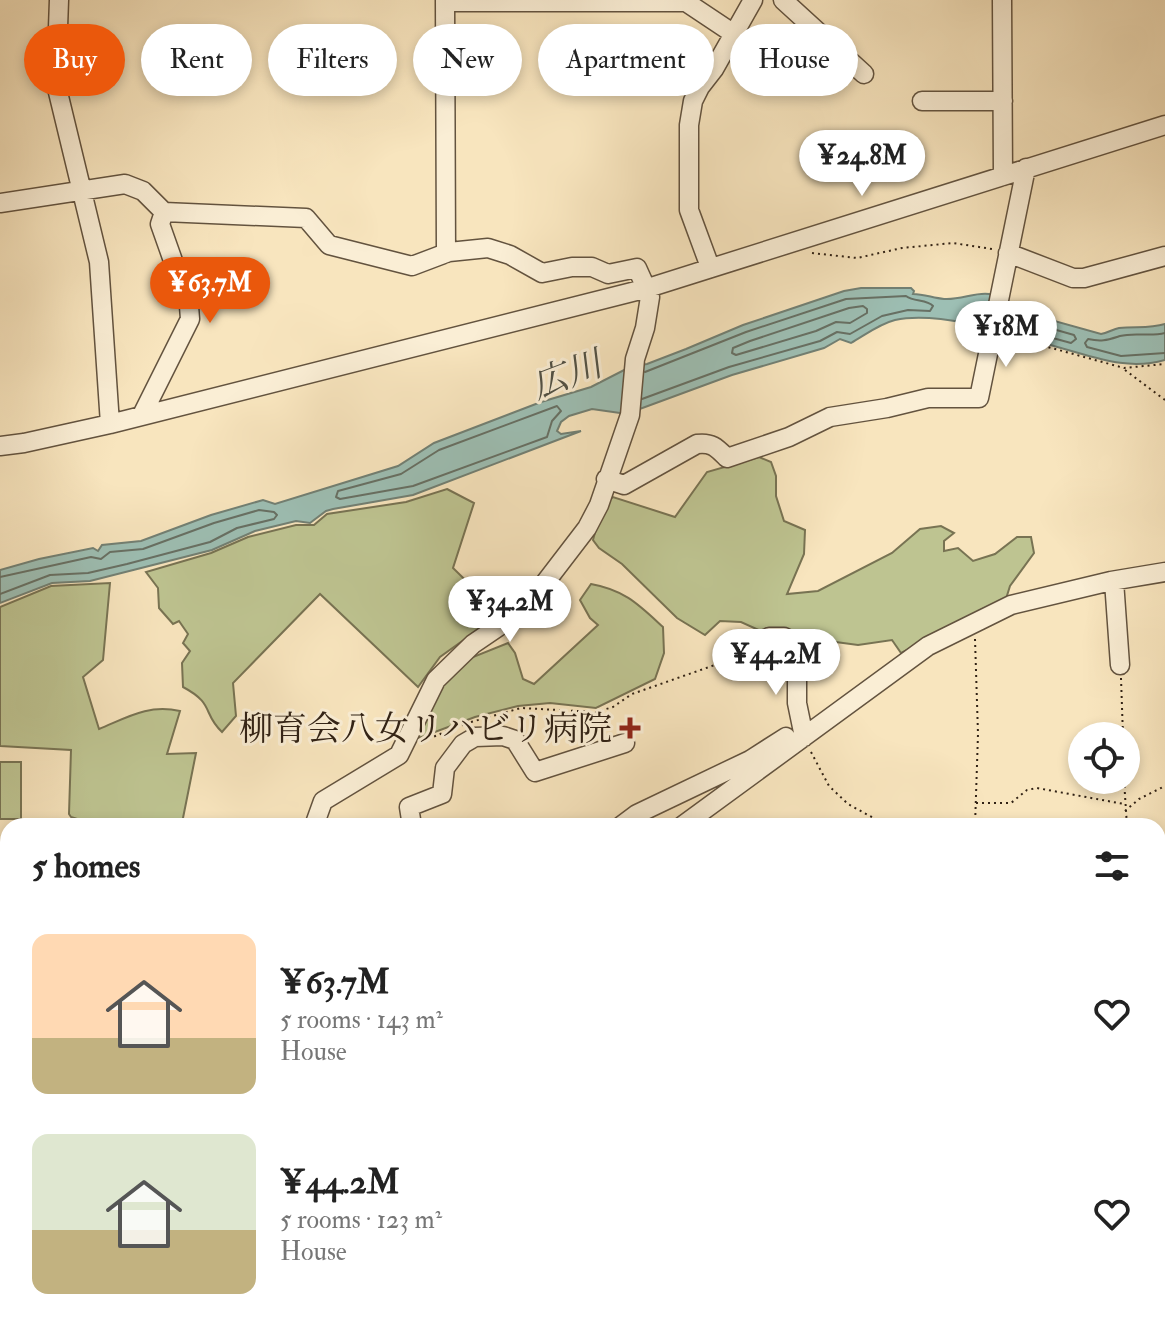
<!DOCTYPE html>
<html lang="en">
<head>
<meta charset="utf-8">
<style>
	body { margin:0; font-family:"IM FELL Double Pica","Noto Serif JP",serif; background:#f6f6f6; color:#222; height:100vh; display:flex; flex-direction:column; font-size:30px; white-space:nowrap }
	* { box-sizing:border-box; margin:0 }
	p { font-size:26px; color:#767676 }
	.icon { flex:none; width:44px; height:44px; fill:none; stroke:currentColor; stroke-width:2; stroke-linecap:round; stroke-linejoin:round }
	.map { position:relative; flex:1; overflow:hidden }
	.drawer { position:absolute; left:0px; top:818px; width:1166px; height:514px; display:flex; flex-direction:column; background:#fff; border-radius:24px 24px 0 0; box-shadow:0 4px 12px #0003 }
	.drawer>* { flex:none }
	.top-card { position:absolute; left:24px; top:24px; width:1118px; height:72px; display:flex; gap:16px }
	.buttons { position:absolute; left:1068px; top:722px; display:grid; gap:16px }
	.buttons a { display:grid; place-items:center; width:72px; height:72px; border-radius:50%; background:#fff; box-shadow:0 4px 12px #0003; font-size:40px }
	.price { position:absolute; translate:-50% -68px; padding:0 18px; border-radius:28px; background:#fff; color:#222; font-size:26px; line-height:52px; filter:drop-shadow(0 2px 4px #0008) }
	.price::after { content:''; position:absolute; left:50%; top:48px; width:24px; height:18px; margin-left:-12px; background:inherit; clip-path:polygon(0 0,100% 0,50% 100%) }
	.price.current { background:#ea580c; color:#fff }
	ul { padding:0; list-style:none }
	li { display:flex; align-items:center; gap:24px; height:200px; padding:0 32px }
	li span { display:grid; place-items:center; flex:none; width:224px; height:160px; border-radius:16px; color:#555 }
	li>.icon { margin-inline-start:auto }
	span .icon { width:96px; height:96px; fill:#fffc; stroke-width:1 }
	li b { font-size:34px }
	h2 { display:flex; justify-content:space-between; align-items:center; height:96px; padding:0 32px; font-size:34px }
	.chip { padding:0 28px; border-radius:36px; background:#fff; box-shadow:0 4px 12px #0003; font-size:28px; line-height:72px }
	.chip.current { background:#ea580c; color:#fff }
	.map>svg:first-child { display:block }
	.green { fill:#bec491; stroke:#787353; stroke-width:2 }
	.water { fill:#9dbfb4; stroke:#728074; stroke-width:2 }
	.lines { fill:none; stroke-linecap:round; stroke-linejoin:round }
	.shore { stroke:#677064; stroke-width:2 }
	.minor-casing { stroke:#63533f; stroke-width:21 }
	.path { stroke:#312215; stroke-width:2; stroke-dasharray:2 4; stroke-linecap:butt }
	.minor { stroke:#faeed5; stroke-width:18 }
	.poi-dot { fill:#8f2418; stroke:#faeed5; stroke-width:3 }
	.labels { text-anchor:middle; stroke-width:6; stroke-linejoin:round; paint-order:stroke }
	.poi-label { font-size:34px; fill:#312215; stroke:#faeed5; text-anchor:end }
	.water-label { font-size:36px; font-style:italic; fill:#515145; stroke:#faeed5 }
</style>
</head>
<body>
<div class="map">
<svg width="1165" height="1331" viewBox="0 0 1165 1331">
	<rect width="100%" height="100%" fill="#f8e5be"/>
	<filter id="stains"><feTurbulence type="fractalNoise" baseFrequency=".0025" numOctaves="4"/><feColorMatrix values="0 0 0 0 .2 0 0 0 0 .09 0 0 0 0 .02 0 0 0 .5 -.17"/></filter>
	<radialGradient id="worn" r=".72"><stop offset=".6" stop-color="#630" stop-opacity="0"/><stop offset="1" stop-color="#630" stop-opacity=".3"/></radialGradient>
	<path class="green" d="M759 457 771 462 776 476V496L784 521 805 530 804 554 787 594 818 591 892 553 920 529 941 526 954 533 944 541V551L958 548 973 561 995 554 1017 537H1031L1034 553 1010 586 1005 602 901 653 892 640 858 645 806 638 793 630 763 632 741 622 720 621 705 635 677 618 622 564 599 548 593 540 602 506 613 497 675 517 707 472Z
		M447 489 474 503 453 568 500 614 440 657 418 687 320 594 233 683 236 716 222 732C202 713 215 704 183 687L182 663 190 651 183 643 188 634 179 621 173 624 159 608 158 588 146 572 211 553 248 537 296 525H314L327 514 406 502Z
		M110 583 103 660 83 677 99 729C128 717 148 704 180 711L167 754 196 753 182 823 176 826H99L71 817 69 814 71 750 0 746V607L51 586Z
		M591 584C625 590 639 605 663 627L664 653 655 679 596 708 550 703 518 706 475 717 411 741 441 683 473 657 508 643 515 653 523 679 534 684 598 625 590 618 580 600Z
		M0 762H21V819H0Z"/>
	<path class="water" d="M861 288H911L914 291 913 294C924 294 933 298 944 299 968 301 991 281 1008 308L1101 334C1108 333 1113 329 1119 328 1135 326 1149 329 1165 324V360C1133 369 1106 361 1075 352 1026 339 943 309 895 320 879 324 865 335 851 343L840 339 824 348 732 375 637 410 620 413 592 409 569 416 561 422 557 431 561 434 581 431 413 495 333 509 326 511 310 523 296 521 255 531 212 550 90 581 52 583 0 603V570L39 559 93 548 98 551 102 545 141 541 211 515 263 500 275 504 398 466 434 443 541 402 591 387 630 367 647 364 686 349 743 325 844 291Z"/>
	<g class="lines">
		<path class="shore" d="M863 306 867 309V313L850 323 836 322 816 331 736 355 732 353 733 348 750 341 849 308Z
			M1005 325 1071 343 1076 339 1074 335 1007 316
			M1165 333C1150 337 1134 332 1120 336 1107 340 1102 342 1088 339L1085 343 1087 347 1121 356 1165 353
			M642 399 729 367 820 341 837 332 850 334 882 316 908 310 930 311 933 306C927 299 914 302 906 296L846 299 746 332 645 372
			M557 406 561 411 552 421 547 437 413 486 340 499 336 497 338 491 401 474 439 450Z
			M0 577 91 557 101 559 110 552 143 549 214 523 259 510 274 512 277 515 274 519 237 528 210 542 127 564 88 573 50 575 0 594"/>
		<defs>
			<path id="minor" d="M59 0 56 84 99 262 110 424
				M445 0 446 253
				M783 0 864 74
				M1002 0 1003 176
				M445 2H686L734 34
				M922 101H1003
				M0 203 125 184 143 191 164 212 306 218 329 245 412 266 449 252 488 248 510 255 542 273 572 267H592L608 274 637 268 650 297 645 328 635 359 630 415 599 505 587 528 541 588 498 627 473 644 436 680 399 755 323 801 314 826
				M1008 253 1073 278H1084L1165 256
				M710 267 689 210V125L693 101 700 87 714 69 753 0
				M142 415 190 319 189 306 160 224 164 212
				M0 446 24 443 110 424 648 288 1165 125
				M606 479 624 485 697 444C712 442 717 448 727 458L789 437 830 417 887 408 928 398H979L1026 168
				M1114 581 1120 665
				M769 637H784L797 644V703L804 737
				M412 826 409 807 442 794 445 768 463 744 475 737 503 736 515 740 535 772 625 743
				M621 826 637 814 750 760 786 737
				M682 826 928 646 1011 605 1111 581 1165 572
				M1158 978 1165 983
				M0 1025 8 1022
				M0 1121 8 1123
				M1158 1172 1165 1164
				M997 1324 1054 1331
				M146 1331V1324
				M396 1331 409 1324
				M646 1331 650 1324
				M859 1331 862 1324"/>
		</defs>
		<use href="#minor" class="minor-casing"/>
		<path class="path" d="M812 253 857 258 902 248 953 243 992 249
			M1008 336 1124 368 1165 364
			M1125 370 1165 400
			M975 639 978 734 975 826
			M1121 678 1123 736
			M471 722 521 708 596 712 613 707 632 694 749 653 757 646
			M423 741 465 724
			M811 752 829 786 848 804 888 826
			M1124 780 1127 826
			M976 803H1011L1027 790 1037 788 1124 804
			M1125 811 1139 799 1165 786
			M521 1324 522 1331"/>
		<use href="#minor" class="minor"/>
	</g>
	<path class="poi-dot" d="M626 716h8v8h8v8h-8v8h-8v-8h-8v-8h8z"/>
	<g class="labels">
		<g class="poi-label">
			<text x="612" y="740">柳育会八女リハビリ病院</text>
		</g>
		<g class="water-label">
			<text transform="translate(566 374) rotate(-21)" y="13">広川</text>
		</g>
	</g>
	<rect width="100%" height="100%" filter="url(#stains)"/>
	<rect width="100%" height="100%" fill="url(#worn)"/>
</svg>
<div class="buttons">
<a><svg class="icon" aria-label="locate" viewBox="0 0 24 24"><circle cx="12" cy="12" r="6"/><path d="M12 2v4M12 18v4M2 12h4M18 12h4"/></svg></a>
</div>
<b class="price" style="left:862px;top:198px">¥24.8M</b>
<b class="price current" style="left:210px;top:325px">¥63.7M</b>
<b class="price" style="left:1006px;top:369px">¥18M</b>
<b class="price" style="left:510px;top:644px">¥34.2M</b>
<b class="price" style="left:776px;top:697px">¥44.2M</b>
<div class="top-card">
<a class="chip current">Buy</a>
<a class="chip">Rent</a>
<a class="chip">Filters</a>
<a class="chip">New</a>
<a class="chip">Apartment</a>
<a class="chip">House</a>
</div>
<section class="drawer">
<h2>5 homes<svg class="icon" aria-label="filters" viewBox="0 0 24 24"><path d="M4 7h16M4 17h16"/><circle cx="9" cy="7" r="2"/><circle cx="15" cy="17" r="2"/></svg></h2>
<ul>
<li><span style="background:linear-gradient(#ffd9b3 65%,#c2b280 0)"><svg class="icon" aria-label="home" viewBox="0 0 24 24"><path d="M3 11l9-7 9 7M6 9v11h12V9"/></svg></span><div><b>¥63.7M</b><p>5 rooms · 143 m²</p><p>House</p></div><svg class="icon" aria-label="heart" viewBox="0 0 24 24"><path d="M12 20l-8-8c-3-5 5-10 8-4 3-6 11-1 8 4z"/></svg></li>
<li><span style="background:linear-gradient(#dfe7d0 60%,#c2b280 0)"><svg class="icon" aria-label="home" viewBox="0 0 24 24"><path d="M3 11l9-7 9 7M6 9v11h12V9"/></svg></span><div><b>¥44.2M</b><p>5 rooms · 123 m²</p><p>House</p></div><svg class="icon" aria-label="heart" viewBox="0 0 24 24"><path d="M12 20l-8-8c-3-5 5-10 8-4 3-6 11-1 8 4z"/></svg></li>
</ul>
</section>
</div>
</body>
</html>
